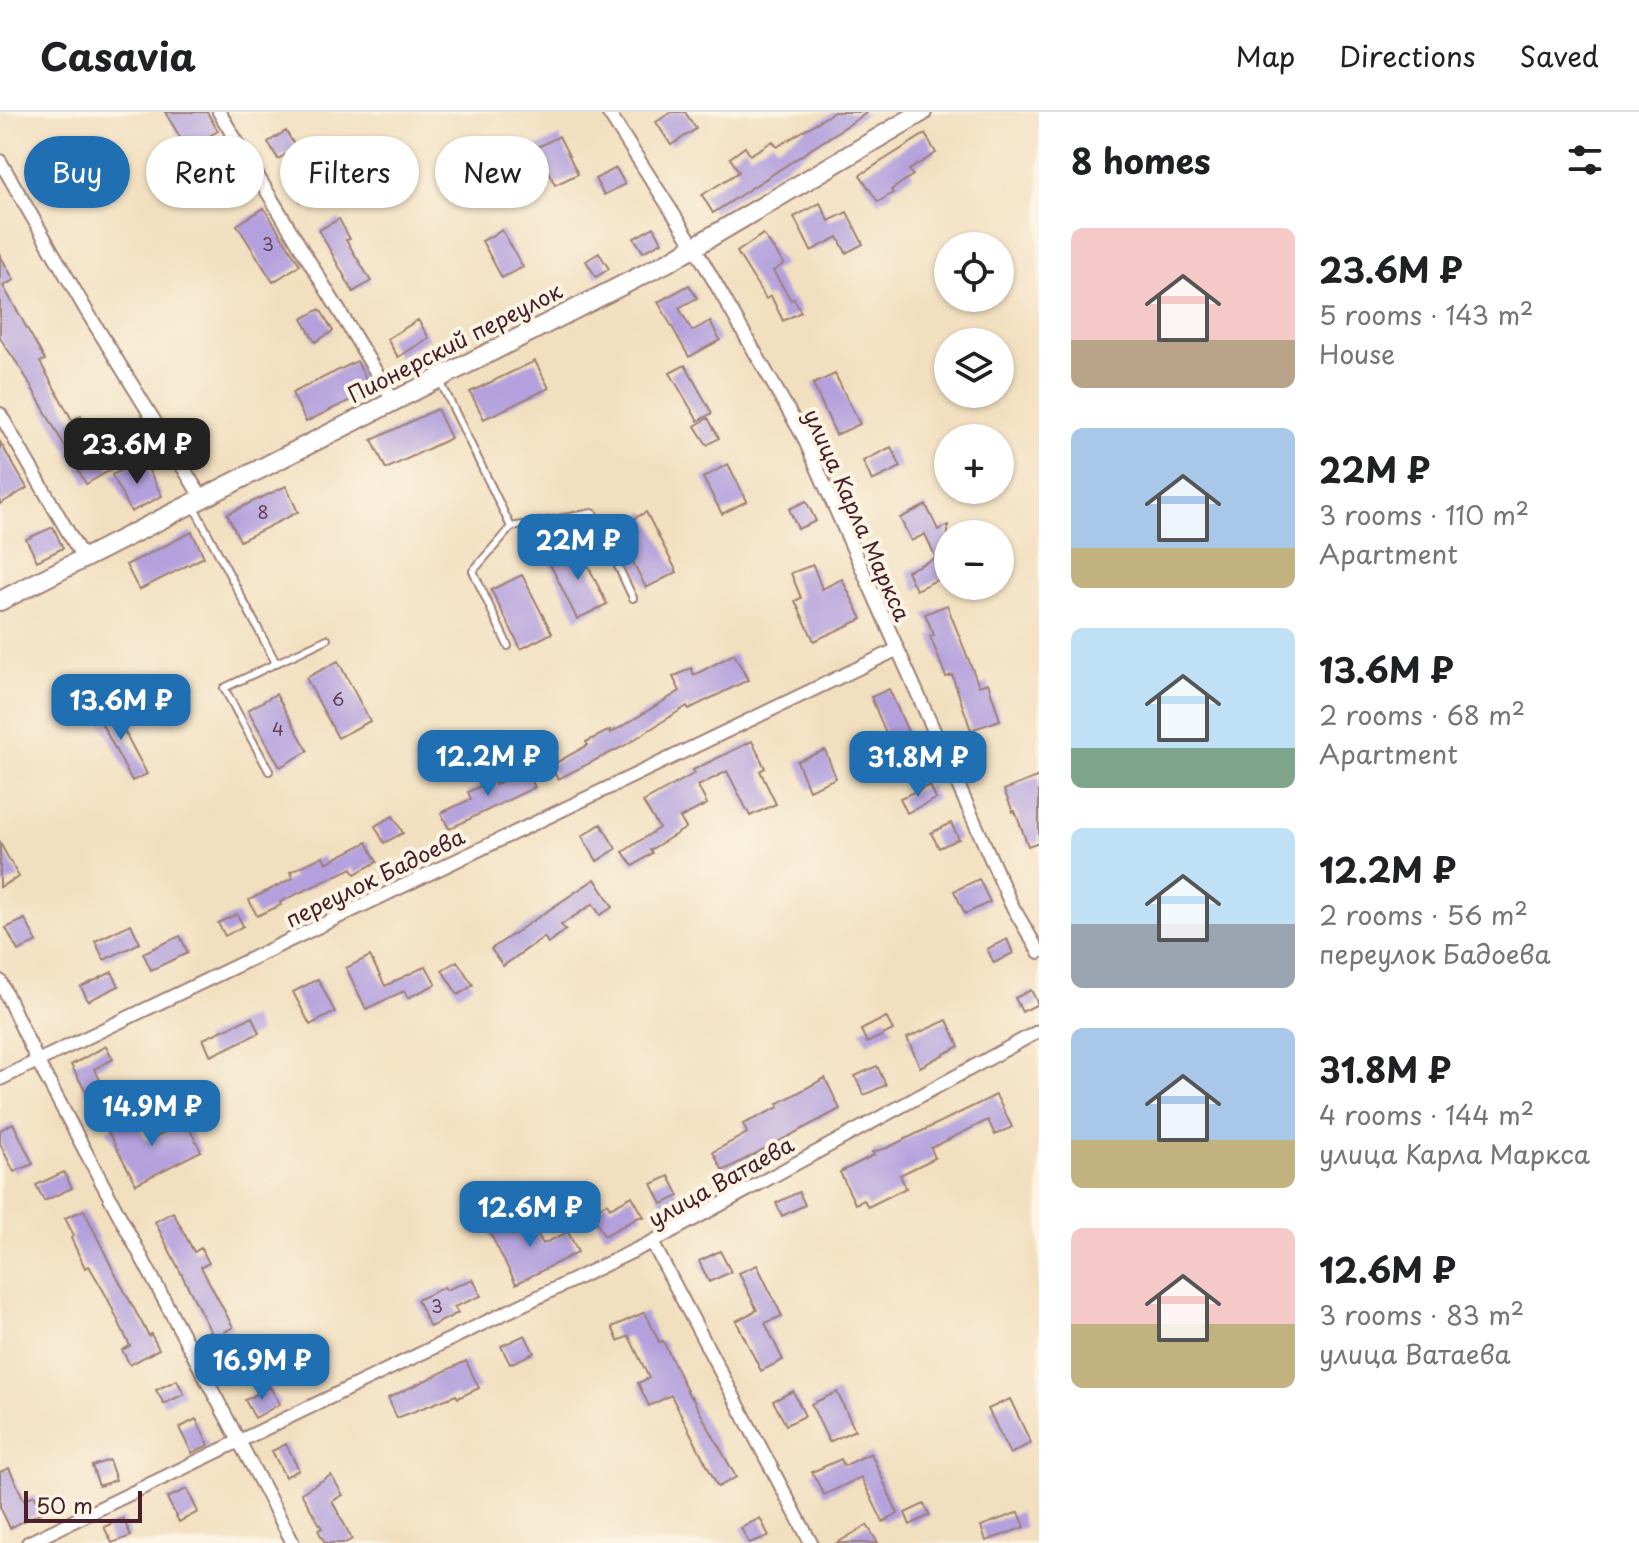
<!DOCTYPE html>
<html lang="en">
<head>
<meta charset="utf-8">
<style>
	body { margin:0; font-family:"Playpen Sans",sans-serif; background:#f2f2f2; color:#202124; height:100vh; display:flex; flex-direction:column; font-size:30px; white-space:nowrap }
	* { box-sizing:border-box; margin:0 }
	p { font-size:26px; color:#757577 }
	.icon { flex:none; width:44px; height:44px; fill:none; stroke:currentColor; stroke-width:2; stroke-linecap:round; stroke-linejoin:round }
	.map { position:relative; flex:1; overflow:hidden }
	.sheet { display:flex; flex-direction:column; background:#fff; width:600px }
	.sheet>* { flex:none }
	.top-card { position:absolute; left:24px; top:24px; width:760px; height:72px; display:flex; gap:16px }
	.fabs { position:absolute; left:934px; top:120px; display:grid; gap:16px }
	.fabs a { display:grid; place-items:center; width:80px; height:80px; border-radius:50%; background:#fff; box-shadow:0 2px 6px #0004; font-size:40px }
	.scale { position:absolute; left:24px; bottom:20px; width:118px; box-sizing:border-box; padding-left:8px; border:4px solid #4a1f2b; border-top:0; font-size:22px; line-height:28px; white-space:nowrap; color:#4a1f2b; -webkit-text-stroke:6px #fcf5e5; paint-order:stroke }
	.price { position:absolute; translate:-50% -68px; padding:0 18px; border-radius:16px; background:#1f6fb2; color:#fff; font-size:26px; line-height:52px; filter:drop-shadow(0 2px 4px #0008) }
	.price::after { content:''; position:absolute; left:50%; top:48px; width:24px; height:18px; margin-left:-12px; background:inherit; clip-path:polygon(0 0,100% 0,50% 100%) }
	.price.current { background:#222; color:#fff }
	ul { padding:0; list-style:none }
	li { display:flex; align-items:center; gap:24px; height:200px; padding:0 32px }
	li span { display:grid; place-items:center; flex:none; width:224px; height:160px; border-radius:12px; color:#555 }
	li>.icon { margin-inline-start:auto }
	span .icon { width:96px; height:96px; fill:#fffc; stroke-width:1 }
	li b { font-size:34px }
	h2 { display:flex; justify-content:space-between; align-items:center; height:96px; padding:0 32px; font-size:34px }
	.tag { padding:0 28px; border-radius:36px; background:#fff; box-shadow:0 2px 6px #0004; font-size:28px; line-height:72px }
	.tag.current { background:#1f6fb2; color:#fff }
	header { display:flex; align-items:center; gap:48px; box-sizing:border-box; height:112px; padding:0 40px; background:#fff; border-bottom:2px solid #e0e0e0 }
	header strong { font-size:38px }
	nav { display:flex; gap:44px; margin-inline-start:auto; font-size:28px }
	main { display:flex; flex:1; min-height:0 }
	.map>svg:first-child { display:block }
	.building { fill:#b3a0dd }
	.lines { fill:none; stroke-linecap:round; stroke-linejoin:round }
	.lane-casing { stroke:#9e7f75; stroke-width:10 }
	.street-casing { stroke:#9e7f75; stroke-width:16 }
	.secondary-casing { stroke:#9e7f75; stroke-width:22 }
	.lane { stroke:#fff; stroke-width:6 }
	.street { stroke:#fff; stroke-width:12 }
	.secondary { stroke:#fff; stroke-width:18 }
	.labels { text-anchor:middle; stroke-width:8; stroke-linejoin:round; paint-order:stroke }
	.number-label { font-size:18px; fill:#643f58 }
	.street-label { font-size:22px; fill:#4a1f2b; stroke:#fcf5e5 }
</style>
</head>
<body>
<header>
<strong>Casavia</strong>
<nav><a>Map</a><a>Directions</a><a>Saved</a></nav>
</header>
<main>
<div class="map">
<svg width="1039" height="1431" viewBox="0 0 1039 1431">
	<rect width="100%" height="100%" fill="#fcf5e5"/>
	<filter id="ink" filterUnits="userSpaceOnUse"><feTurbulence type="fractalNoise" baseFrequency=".0125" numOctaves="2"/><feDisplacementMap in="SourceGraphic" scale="16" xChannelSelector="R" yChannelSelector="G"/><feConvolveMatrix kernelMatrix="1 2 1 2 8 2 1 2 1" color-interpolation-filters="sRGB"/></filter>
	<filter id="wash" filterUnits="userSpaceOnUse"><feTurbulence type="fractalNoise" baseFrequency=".006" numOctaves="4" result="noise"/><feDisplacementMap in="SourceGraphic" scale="32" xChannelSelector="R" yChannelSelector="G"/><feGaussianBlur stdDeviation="1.8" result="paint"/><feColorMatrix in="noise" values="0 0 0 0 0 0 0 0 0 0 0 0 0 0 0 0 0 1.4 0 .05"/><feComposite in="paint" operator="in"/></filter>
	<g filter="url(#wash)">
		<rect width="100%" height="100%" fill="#f2dfbf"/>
		<g id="blocks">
			<path class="building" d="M165 0H207L218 19 187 37Z
				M672 0H685L696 17 671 33 656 10Z
				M834 0H868L713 101 702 83 739 60 730 46 745 35 750 43 773 29 777 35Z
				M286 19 296 36 278 47 268 30Z
				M925 22 936 41 909 58 913 63 891 78 893 81 878 90 860 63Z
				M559 24 578 62 555 73 542 46 516 53 512 42 542 33Z
				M327 27 349 68 327 80 324 75 300 89 290 71 321 53 312 35Z
				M616 56 625 72 604 83 595 67Z
				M820 91 829 109 847 100 863 132 846 141 838 125 811 139 794 105Z
				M264 96 300 153 273 170 237 113Z
				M339 107 350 127 346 128 371 169 353 180 319 118Z
				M654 115 662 130 643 140 634 126Z
				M502 118 523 155 502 166 482 129Z
				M763 122 784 152 773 159 791 188 794 187 801 200 783 209 771 184 766 187 737 140Z
				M599 141 609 157 596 165 586 149Z
				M0 143 14 168 3 174 45 248 40 250 72 308 81 303 110 358 86 372 23 260 0 226Z
				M689 173 697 186 679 196 692 219 710 209 720 228 689 245 658 190Z
				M320 197 333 219 315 230 302 207Z
				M418 208 429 226 398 245 387 227Z
				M357 249 371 278 306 310 292 281Z
				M535 249 549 276 484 307 470 280Z
				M685 253 712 301 698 309 670 261Z
				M835 262 860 312 836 323 813 272Z
				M437 297 451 326 386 357 372 328Z
				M708 306 719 326 707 333 695 314Z
				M0 330 27 376 0 392Z
				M891 335 901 355 872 369 863 349Z
				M143 347 162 384 131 400 112 363Z
				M728 352 747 389 722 402 703 366Z
				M286 374 298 400 240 429 227 402Z
				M806 389 816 409 798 417 789 397Z
				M926 393 938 418 948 413V470L945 464 916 478 907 459 936 446 925 422 911 429 900 406Z
				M646 400 677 460 646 476 616 416Z
				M53 415 63 436 37 449 26 427Z
				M192 420 204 445 139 478 126 453Z
				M578 433 607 492 577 507 548 448Z
				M813 453 822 477 842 467 862 507 814 529 795 489 801 486 791 461Z
				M522 463 552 521 521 537 491 478Z
				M947 493 979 574 988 571 1000 608 971 618 952 563 946 565 930 524 934 523 925 502Z
				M734 542 748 568 689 597 687 594 624 634 558 667 550 654 588 633 586 630 610 618 611 621 680 579 673 565 691 556 694 563Z
				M338 549 370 609 338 626 306 566Z
				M889 577 921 649 901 658 871 585Z
				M276 582 308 639 280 655 248 598Z
				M110 592 147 662 132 669 95 599Z
				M752 629 765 656 760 659 776 692 750 704 727 659 698 674 707 692 680 706 686 716 650 738 652 741 633 754 623 740 659 716 643 690 695 661 693 658Z
				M825 638 836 666 809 678 797 649Z
				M525 657 535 675 449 717 441 701 471 687 468 680 493 668 495 673Z
				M1039 664V730L1028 734 1015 699 1013 700 1004 678Z
				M930 673 936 687 907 701 900 686Z
				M393 704 403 721 384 731 375 714Z
				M951 711 959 727 939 736 931 721Z
				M601 712 616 737 597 749 582 724Z
				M367 730 377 750 355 762 352 756 280 790 281 793 257 804 249 788 293 766 290 760 323 744 326 751Z
				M0 731 19 765 0 775Z
				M595 767 613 795 600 803 593 792 561 813 566 818 548 831 544 825 503 854 491 837Z
				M979 767 990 790 965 802 954 779Z
				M237 802 243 814 225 824 218 811Z
				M25 807 37 830 18 839 6 816Z
				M131 812 140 831 104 848 95 829Z
				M180 824 188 841 151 858 143 841Z
				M1007 827 1013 841 994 851 987 837Z
				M370 844 385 874 426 854 436 872 408 886 404 879 366 897 346 856Z
				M457 849 473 873 458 883 442 858Z
				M112 860 119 874 88 889 81 875Z
				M318 867 335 900 310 913 293 880Z
				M1031 878 1038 892 1022 900 1015 886Z
				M252 905 259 921 211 944 203 927Z
				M886 905 893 918 867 931 861 918Z
				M947 908 959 934 920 955 907 926Z
				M106 934 113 947 94 957 106 978 90 987 71 953Z
				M877 954 886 973 864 983 855 964Z
				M825 966 840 997 723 1059 713 1040 747 1021 743 1012 779 995 777 992Z
				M996 983 1012 1015 995 1023 988 1008 931 1036 935 1046 900 1063 906 1076 868 1095 864 1088 855 1092 840 1060 874 1043 872 1040 887 1036Z
				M133 1004 147 1029 186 1010 201 1039 136 1072 107 1018Z
				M13 1011 33 1052 14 1060 0 1032V1018Z
				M64 1060 72 1076 44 1089 36 1073Z
				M669 1064 679 1084 662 1092 652 1072Z
				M799 1080 805 1093 782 1104 776 1091Z
				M632 1084 644 1105H639L604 1124 591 1099 607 1091 610 1096Z
				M84 1098 113 1158 149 1224 151 1222 159 1237 130 1253 122 1238 130 1234 107 1185 89 1154 85 1156 71 1126 74 1124 65 1106Z
				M173 1100 194 1140 201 1136 209 1151 201 1155 233 1215 214 1226 155 1110Z
				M527 1102 543 1132 568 1120 578 1140 516 1172 490 1121Z
				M720 1139 731 1160 709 1170 699 1149Z
				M757 1153 782 1204 765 1211 783 1248 761 1259 736 1209 757 1198 739 1161Z
				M473 1167 481 1184 454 1195 458 1201 430 1215 417 1188 444 1175 446 1178Z
				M645 1200 659 1230 663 1229 690 1285 691 1284 736 1365 718 1375 671 1283 649 1294 638 1271 649 1266 629 1224 618 1229 612 1215Z
				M525 1223 534 1241 510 1252 501 1234Z
				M245 1237 252 1251 231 1261 224 1246Z
				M466 1249 479 1276 458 1286 456 1283 397 1306 388 1286Z
				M177 1268 184 1282 164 1292 156 1278Z
				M270 1275 280 1292 255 1306 245 1288Z
				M793 1279 805 1304 786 1313 773 1289Z
				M837 1280 855 1318 829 1330 811 1292Z
				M1010 1287 1031 1331 1010 1342 988 1297Z
				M196 1307 209 1333 192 1341 179 1316Z
				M286 1332 299 1358 285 1365 272 1339Z
				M871 1341 898 1402 883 1410 861 1365 824 1383 812 1360 841 1347 844 1354Z
				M109 1348 116 1368 99 1374 92 1354Z
				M9 1356 24 1388 34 1383 42 1400 10 1416 0 1395V1360Z
				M331 1363 343 1383 332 1389 352 1427 345 1431H325L318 1418 322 1416 301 1381Z
				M187 1377 198 1400 179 1410 167 1386Z
				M924 1392 930 1403 910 1413 905 1401Z
				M1019 1400 1025 1415 986 1429 981 1414Z
				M123 1406 131 1424 112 1431 104 1415Z
				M760 1406 769 1424 749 1431 741 1416Z
				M867 1413 878 1431H837Z"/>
		</g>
	</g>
	<g filter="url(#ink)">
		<use href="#blocks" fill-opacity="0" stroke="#9e7f75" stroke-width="2"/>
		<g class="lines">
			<defs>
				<path id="lane" d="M440 269 511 415 593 401 633 486
					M194 395 276 551
					M508 534 473 459 511 415
					M269 659 224 576 327 527"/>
				<path id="street" d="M219 0 393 288
					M608 0 694 134 803 324 1011 792 1039 840
					M0 49 86 198 203 388
					M0 302 83 446
					M0 869 38 950 293 1431
					M0 967 896 538
					M652 1130 811 1431
					M28 1431 652 1130 1039 919"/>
				<path id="secondary" d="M0 489 670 149 922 0"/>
			</defs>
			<use href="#lane" class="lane-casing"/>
			<use href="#street" class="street-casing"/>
			<use href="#secondary" class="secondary-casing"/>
			<use href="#lane" class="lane"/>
			<use href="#street" class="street"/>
			<use href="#secondary" class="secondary"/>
		</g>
	</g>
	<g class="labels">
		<g class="number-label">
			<text x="268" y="139">3</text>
			<text x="263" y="407">8</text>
			<text x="338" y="594">6</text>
			<text x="278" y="624">4</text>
			<text x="437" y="1201">3</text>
		</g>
		<g class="street-label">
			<text transform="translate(455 231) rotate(-27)" y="8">Пионерский переулок</text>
			<text transform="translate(857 403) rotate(66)" y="8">улица Карла Маркса</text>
			<text transform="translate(375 766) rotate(-26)" y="8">переулок Бадоева</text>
			<text transform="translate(721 1070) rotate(-29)" y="8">улица Ватаева</text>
		</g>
	</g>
</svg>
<div class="fabs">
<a><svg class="icon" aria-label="locate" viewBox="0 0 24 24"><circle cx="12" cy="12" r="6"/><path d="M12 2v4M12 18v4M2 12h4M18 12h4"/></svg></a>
<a><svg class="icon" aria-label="layers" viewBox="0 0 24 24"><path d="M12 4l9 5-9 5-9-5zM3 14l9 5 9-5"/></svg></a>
<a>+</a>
<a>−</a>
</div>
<div class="scale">50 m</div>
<b class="price current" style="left:137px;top:374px">23.6M ₽</b>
<b class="price" style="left:578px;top:470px">22M ₽</b>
<b class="price" style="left:121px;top:630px">13.6M ₽</b>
<b class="price" style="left:488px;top:686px">12.2M ₽</b>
<b class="price" style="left:918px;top:687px">31.8M ₽</b>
<b class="price" style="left:152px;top:1036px">14.9M ₽</b>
<b class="price" style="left:530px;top:1137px">12.6M ₽</b>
<b class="price" style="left:262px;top:1290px">16.9M ₽</b>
<div class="top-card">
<a class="tag current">Buy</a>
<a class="tag">Rent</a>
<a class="tag">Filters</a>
<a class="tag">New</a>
</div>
</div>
<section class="sheet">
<h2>8 homes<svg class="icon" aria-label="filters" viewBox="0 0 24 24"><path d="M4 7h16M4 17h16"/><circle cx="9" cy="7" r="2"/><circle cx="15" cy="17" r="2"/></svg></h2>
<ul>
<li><span style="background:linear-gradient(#f6c9c9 70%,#b9a48a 0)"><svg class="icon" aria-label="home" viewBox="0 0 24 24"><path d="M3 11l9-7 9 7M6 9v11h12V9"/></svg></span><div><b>23.6M ₽</b><p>5 rooms · 143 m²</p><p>House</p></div></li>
<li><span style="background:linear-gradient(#a9c7e8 75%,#c2b280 0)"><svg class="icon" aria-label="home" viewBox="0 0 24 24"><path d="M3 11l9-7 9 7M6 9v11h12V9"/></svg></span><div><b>22M ₽</b><p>3 rooms · 110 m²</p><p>Apartment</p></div></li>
<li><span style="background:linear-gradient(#bfe0f5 75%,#7fa58c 0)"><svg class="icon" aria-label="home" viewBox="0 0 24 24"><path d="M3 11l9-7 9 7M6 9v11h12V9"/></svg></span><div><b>13.6M ₽</b><p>2 rooms · 68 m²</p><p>Apartment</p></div></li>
<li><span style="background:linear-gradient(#bfe0f5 60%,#9aa5b1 0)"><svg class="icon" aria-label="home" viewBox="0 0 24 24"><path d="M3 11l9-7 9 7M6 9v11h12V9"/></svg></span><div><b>12.2M ₽</b><p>2 rooms · 56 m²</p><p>переулок Бадоева</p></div></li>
<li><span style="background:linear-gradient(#a9c7e8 70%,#c2b280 0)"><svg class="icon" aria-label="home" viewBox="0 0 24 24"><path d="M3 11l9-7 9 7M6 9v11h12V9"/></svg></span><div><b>31.8M ₽</b><p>4 rooms · 144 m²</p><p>улица Карла Маркса</p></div></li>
<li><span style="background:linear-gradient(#f6c9c9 60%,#c2b280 0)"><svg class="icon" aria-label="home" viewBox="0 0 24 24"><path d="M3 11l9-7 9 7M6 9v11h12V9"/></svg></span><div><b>12.6M ₽</b><p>3 rooms · 83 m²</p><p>улица Ватаева</p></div></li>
</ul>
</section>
</main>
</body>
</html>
